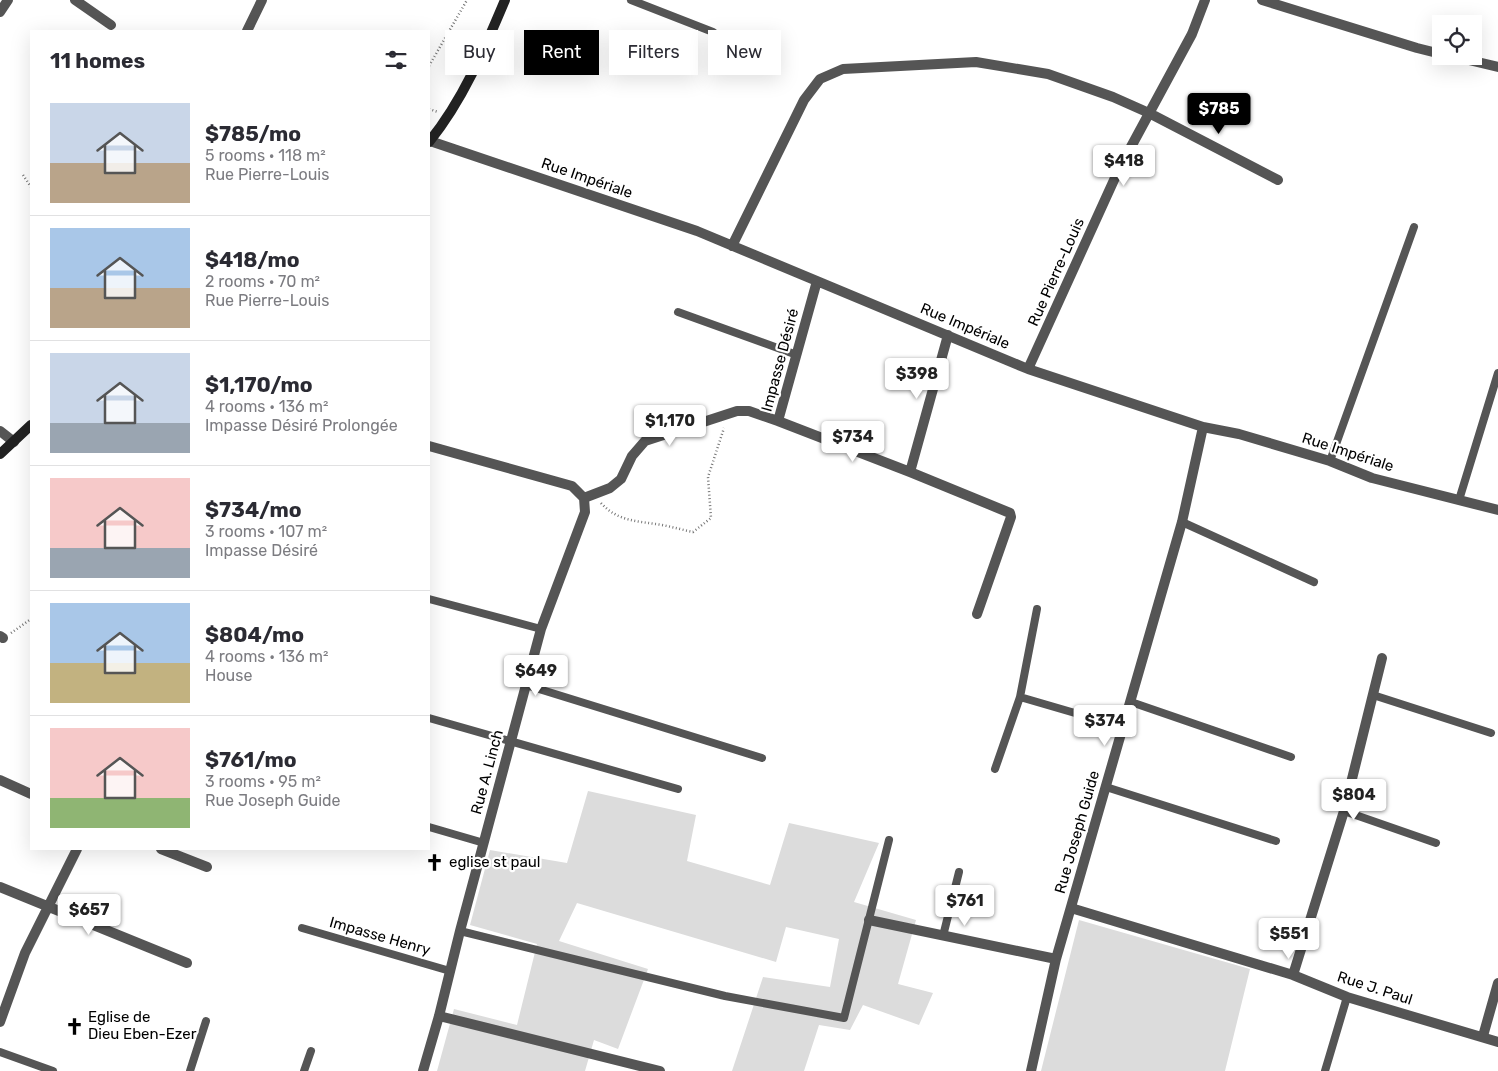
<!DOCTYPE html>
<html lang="en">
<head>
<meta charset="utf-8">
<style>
	body { margin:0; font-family:Rubik,sans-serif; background:#f2f2f3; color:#2b2b33; height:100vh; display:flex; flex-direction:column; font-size:19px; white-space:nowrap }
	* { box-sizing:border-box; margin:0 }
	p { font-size:16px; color:#7c7c81 }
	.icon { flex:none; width:28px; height:28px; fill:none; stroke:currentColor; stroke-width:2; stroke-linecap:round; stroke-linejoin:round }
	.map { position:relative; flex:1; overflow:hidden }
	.drawer { position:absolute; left:30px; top:30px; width:400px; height:820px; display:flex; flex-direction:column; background:#fff; border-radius:0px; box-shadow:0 5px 20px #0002 }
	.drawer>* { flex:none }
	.top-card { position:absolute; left:445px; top:30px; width:475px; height:45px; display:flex; gap:10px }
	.fabs { position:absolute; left:1432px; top:15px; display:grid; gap:10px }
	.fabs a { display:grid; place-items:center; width:50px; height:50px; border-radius:0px; background:#fff; box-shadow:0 5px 20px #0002; font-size:25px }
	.price { position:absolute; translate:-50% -42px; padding:0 11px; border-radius:5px; background:#fff; color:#222; font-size:16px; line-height:32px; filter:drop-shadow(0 1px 2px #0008) }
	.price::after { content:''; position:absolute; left:50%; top:30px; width:15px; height:11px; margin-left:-8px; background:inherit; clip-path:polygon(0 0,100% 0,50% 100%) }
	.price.active { background:#000; color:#fff }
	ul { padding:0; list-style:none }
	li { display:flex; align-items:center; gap:15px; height:125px; padding:0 20px }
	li+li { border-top:1px solid #e1e1e2 }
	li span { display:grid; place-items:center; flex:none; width:140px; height:100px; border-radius:0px; color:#555 }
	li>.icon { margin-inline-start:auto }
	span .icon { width:60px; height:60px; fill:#fffc; stroke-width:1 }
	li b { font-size:21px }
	h2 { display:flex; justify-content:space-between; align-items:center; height:60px; padding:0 20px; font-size:21px }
	.pill { padding:0 18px; border-radius:0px; background:#fff; box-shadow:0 5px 20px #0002; font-size:18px; line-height:45px }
	.pill.active { background:#000; color:#fff }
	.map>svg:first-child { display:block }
	.green { fill:#dcdcdc }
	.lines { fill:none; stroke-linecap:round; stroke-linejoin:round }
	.path { stroke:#777; stroke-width:2.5; stroke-dasharray:1 2.5; stroke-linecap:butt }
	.lane { stroke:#555; stroke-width:8 }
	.street { stroke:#555; stroke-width:10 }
	.secondary { stroke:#222; stroke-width:10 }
	.labels { text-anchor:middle; stroke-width:4.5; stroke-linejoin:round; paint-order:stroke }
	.street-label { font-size:15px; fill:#000; stroke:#fff }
	.poi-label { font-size:15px; fill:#000; stroke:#fff; text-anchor:start }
</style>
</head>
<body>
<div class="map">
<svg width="1498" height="1071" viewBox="0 0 1498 1071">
	<rect width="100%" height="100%" fill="#fff"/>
	<path class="green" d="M588 791 696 815 687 861 770 885 789 823 879 843 854 902 916 920 898 984 933 993 919 1025 863 1005 850 1030 819 1025 804 1071H732L763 977 830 987 839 939 786 927 776 962 577 903 559 941 648 969 618 1049 594 1040 585 1071H437L454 1009 517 1025 537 944 470 925 490 850 567 863Z
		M1079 920 1250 969 1225 1071H1041Z"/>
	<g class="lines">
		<path class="path" d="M429 66 467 0
			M429 109 438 112
			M23 175 31 187
			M601 503C618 522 639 521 662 525 673 527 683 530 693 532L711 518 708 477 724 428
			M11 633 31 619"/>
		<path class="lane" d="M631 0 713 32
			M678 312 797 355
			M1330 461 1414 227
			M1459 500 1498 373
			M1182 522 1314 582
			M429 599 541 629
			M526 685 762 758
			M1373 695 1491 733
			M1020 697 1123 727
			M1131 702 1291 757
			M429 718 678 789
			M995 769 1020 697 1037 609
			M1106 787 1276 841
			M1344 811 1436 843
			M429 827 484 843
			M302 928 450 971
			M460 931 725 996 844 1018 889 840
			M943 936 959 872
			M0 1052 53 1071
			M190 1071 206 1021
			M304 1071 311 1051
			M1325 1071 1347 997"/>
		<path class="street" d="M75 0 111 25
			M1262 0 1417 48 1441 54
			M0 12 8 0
			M247 31 262 0
			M1452 56 1498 67
			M430 141 697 231 1028 369 1203 427 1239 434 1330 461 1372 478 1498 510
			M732 246 804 100 820 79 843 69 976 62 1048 74 1113 97 1149 113 1278 180
			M817 281 778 421 910 472 1010 513 1011 517 977 614
			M1028 369 1119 169 1192 34 1205 0
			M0 431 14 442
			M910 472 948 335
			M584 498 610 488 621 479 632 456 645 441 737 411H749L778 421
			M0 636 3 638
			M0 780 31 794
			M161 849 207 867
			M0 887 187 963
			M1071 908 1293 975 1347 997 1498 1042
			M869 920 1056 959
			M1293 975 1344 811 1382 658
			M439 1016 660 1071
			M0 1022 25 953 77 849
			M1483 1036 1498 983
			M423 1071 439 1016 460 931 541 629 585 512 584 498 572 486 429 446
			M1031 1071 1056 959 1182 522 1203 427"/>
		<path class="secondary" d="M429 142C463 100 484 50 505 0
			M0 454 31 425"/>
	</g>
	<defs>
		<symbol id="church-bare" viewBox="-9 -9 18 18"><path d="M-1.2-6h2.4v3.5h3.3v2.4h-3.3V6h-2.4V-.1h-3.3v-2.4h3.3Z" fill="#000" stroke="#fff" stroke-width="2.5" paint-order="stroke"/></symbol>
	</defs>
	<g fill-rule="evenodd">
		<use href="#church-bare" x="422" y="850" width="25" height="25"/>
		<use href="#church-bare" x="62" y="1014" width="25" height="25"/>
	</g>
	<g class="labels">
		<g class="street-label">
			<text transform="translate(587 178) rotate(19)" y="5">Rue Impériale</text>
			<text transform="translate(1056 272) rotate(-66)" y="5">Rue Pierre-Louis</text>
			<text transform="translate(965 326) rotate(23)" y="5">Rue Impériale</text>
			<text transform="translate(780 360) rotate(-75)" y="5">Impasse Désiré</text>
			<text transform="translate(1348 452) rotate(18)" y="5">Rue Impériale</text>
			<text transform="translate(487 772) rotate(-75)" y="5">Rue A. Linch</text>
			<text transform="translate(1077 832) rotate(-74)" y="5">Rue Joseph Guide</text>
			<text transform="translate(380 936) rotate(16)" y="5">Impasse Henry</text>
			<text transform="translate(1375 988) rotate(18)" y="5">Rue J. Paul</text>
		</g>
		<g class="poi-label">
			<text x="449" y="867">eglise st paul</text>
			<text x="88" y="1022">Eglise de<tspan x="88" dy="17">Dieu Eben-Ezer</tspan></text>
		</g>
	</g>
</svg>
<div class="fabs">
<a><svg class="icon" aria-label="locate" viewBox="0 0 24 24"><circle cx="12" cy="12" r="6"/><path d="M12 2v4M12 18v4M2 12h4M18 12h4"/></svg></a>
</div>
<b class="price active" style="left:1219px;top:135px">$785</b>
<b class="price" style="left:1124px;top:187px">$418</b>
<b class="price" style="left:917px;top:400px">$398</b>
<b class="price" style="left:670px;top:447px">$1,170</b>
<b class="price" style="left:853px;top:463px">$734</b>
<b class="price" style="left:536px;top:697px">$649</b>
<b class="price" style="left:1105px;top:747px">$374</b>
<b class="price" style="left:1354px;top:821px">$804</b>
<b class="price" style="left:965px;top:927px">$761</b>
<b class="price" style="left:89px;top:936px">$657</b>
<b class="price" style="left:1289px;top:960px">$551</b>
<div class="top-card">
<a class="pill">Buy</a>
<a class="pill active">Rent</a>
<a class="pill">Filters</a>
<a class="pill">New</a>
</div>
<section class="drawer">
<h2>11 homes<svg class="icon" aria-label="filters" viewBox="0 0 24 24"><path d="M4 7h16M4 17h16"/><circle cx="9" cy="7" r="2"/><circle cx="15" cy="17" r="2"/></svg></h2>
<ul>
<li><span style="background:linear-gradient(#c9d6e8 60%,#b9a48a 0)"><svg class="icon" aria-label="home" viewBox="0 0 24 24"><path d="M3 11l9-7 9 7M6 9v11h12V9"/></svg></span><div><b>$785/mo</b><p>5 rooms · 118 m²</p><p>Rue Pierre-Louis</p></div></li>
<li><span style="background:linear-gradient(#a9c7e8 60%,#b9a48a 0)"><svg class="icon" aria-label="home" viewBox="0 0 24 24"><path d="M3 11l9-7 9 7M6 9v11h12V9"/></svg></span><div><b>$418/mo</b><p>2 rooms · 70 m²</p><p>Rue Pierre-Louis</p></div></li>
<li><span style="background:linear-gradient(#c9d6e8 70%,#9aa5b1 0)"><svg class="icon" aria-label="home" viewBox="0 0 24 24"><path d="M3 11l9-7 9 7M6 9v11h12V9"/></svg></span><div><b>$1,170/mo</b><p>4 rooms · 136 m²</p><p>Impasse Désiré Prolongée</p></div></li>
<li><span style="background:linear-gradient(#f6c9c9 70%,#9aa5b1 0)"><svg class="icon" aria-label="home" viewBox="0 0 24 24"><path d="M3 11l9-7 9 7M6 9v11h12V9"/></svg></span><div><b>$734/mo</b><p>3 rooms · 107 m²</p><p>Impasse Désiré</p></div></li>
<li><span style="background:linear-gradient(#a9c7e8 60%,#c2b280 0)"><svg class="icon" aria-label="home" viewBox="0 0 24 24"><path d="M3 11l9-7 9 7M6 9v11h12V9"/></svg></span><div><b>$804/mo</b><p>4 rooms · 136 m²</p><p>House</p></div></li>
<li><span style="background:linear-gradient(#f6c9c9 70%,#8fb573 0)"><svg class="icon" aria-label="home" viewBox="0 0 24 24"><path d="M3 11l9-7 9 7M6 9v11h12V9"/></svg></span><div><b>$761/mo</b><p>3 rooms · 95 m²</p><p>Rue Joseph Guide</p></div></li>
</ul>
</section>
</div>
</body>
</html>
